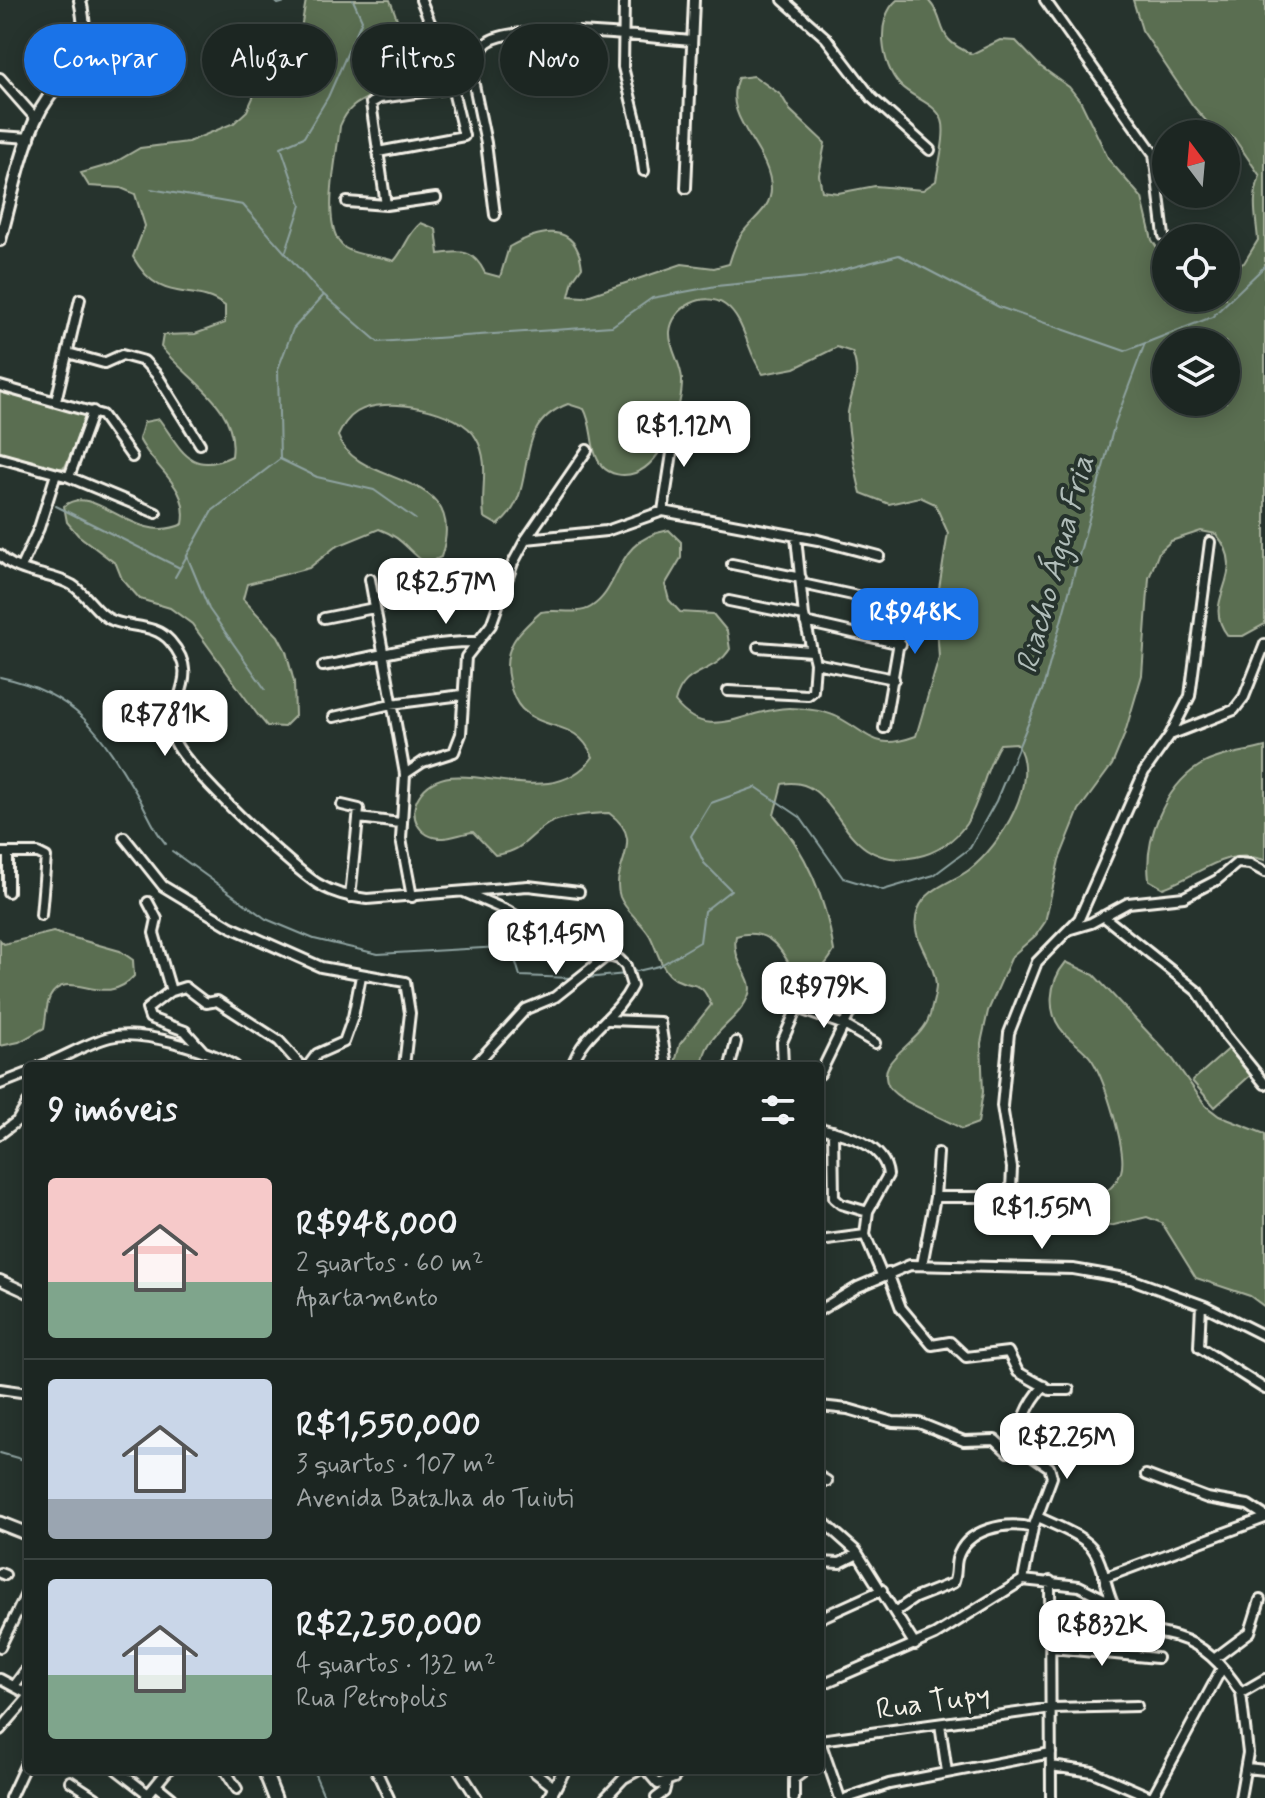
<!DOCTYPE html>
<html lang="pt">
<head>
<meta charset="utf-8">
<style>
	body { margin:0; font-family:Mynerve,sans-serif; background:#29322f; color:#f1f3f6; height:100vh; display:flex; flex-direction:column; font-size:30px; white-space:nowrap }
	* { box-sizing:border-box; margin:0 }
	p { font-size:26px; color:#a0a5a5 }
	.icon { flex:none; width:44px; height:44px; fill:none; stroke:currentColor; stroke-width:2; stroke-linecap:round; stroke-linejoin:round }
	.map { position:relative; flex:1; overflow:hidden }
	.details { position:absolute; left:24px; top:1062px; width:800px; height:712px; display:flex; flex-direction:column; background:#1c2622; border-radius:8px; box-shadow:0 4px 20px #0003,0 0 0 2px #3a4340 }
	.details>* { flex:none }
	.banner { position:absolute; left:24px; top:24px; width:800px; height:72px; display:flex; gap:16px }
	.needle { width:52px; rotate:344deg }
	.tools { position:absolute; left:1152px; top:120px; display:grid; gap:16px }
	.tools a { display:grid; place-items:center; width:88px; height:88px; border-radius:50%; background:#1c2622; box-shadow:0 4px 20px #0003,0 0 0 2px #3a4340; font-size:40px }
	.price { position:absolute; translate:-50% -68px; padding:0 18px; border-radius:16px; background:#fff; color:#222; font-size:26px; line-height:52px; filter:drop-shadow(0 2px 4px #0008) }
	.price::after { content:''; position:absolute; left:50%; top:48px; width:24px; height:18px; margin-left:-12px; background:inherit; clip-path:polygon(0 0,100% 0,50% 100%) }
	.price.on { background:#1a73e8; color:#fff }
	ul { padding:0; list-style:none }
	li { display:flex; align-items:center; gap:24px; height:200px; padding:0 24px }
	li+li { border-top:2px solid #3a4340 }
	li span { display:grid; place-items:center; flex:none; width:224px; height:160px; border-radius:8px; color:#555 }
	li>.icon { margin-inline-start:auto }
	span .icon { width:96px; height:96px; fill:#fffc; stroke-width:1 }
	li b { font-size:34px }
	h2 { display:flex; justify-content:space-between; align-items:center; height:96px; padding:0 24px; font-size:34px }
	.tag { padding:0 28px; border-radius:36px; background:#1c2622; box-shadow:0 4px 20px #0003,0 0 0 2px #3a4340; font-size:28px; line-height:72px }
	.tag.on { background:#1a73e8; color:#fff }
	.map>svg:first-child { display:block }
	.green { fill:#5a6e51; stroke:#a7b09c; stroke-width:2; fill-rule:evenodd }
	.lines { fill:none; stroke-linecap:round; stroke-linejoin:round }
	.stream { stroke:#8fa3a1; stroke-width:2 }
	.minor-casing { stroke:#f4f1e8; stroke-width:14 }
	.tertiary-casing { stroke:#f4f1e8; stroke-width:16 }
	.secondary-casing { stroke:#f4f1e8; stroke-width:17 }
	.minor { stroke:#26332d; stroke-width:8 }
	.tertiary { stroke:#26332d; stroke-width:10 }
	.secondary { stroke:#26332d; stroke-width:11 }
	.labels { text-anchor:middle; stroke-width:8; stroke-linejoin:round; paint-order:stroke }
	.street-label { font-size:30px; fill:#f4f1e8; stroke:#26332d }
	.water-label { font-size:32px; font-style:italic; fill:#b0bdb9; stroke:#26332d }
</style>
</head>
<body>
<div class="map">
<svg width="1265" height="1798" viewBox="0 0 1265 1798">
	<rect width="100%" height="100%" fill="#26332d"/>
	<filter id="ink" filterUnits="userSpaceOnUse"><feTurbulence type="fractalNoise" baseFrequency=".0125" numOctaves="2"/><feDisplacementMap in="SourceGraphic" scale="16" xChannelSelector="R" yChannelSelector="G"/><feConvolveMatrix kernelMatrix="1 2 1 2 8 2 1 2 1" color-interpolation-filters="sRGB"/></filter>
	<g filter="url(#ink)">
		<path class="green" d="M306 0H390C400 27 421 72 386 89 364 101 350 101 340 126 337 157 319 229 345 248 359 257 379 255 394 261 406 248 407 234 421 223L436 229 439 254C462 250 474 250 485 273L500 277 509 247C541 229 576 221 582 267L573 280 569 296 584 297 682 264 714 268 729 264C732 254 735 244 741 235 751 219 771 210 771 189 771 148 720 119 738 78L754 76 781 95 790 110 825 143 819 175 822 191 838 193 875 186 923 190 936 181C938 166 947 133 942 120 936 103 912 98 900 85 881 65 875 18 897 0H928C949 23 932 38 972 54L1000 40 1016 41 1040 66 1069 87 1081 102 1109 160 1142 198 1152 240 1166 261V298H1226V269L1244 263 1258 240C1256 216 1251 200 1260 176L1234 138 1207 122 1193 106 1142 30 1133 0H1265V624L1243 636H1228C1198 598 1252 576 1216 534L1201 531 1171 541 1159 552 1149 578 1142 675 1124 736 1112 765 1079 810 1059 860 1045 922 1036 935 1012 956 988 1011 981 1043 983 1092 978 1123 962 1129C944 1117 899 1103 889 1087 873 1058 921 1045 930 1015 932 1006 936 994 936 985 935 959 907 938 918 910 926 888 953 882 969 870 1001 845 1042 780 1016 743L1000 744C984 769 982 799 966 824 954 841 936 853 916 857 834 873 843 772 782 784L774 815C808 854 826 900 834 951 824 969 816 976 796 977 783 950 769 926 736 936 731 964 755 977 749 994 740 1022 702 1034 703 1066H674L680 1044 711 1005C701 978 694 989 675 979 661 971 657 949 650 936 642 922 626 912 620 897 609 865 649 842 609 813 595 813 559 817 548 824 526 838 525 851 495 855L473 832C463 833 452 838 443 838 419 839 407 815 419 796 452 743 546 821 593 757 576 718 546 733 522 709 515 702 511 690 509 681 501 648 518 632 541 612 557 608 576 616 591 607 623 587 612 540 669 530L681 542V558L665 585 669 600 680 612 713 614 727 631 730 649C713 676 684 666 675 702 709 745 747 708 789 708 806 708 829 711 843 720 874 738 877 750 916 736L939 658 936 607 948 533 935 504 920 497 889 504 861 493C857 479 846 425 848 412 852 388 862 376 852 352L837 347 795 368 763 374C747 354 746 320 725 305 705 290 672 307 670 332 669 349 681 363 682 379 683 407 664 463 635 473 624 477 610 475 602 466 589 451 594 427 584 409L568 404C506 427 543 491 498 525L484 517C480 490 491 463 476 438 461 410 383 395 357 412 347 418 343 426 338 436 358 491 471 466 441 557L427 564C407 551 404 538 379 529L335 547 309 568 247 584 243 599 278 636 286 651 294 682 295 716 284 727 267 726 257 714 192 624 170 608 140 599 122 579 116 564 78 535 67 522 64 506C96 481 133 547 183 524 190 486 154 469 139 439L144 422 159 419C181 448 189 477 232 456 239 405 189 382 161 347L163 335 195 334 225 323V306C192 281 162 308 133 257L145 226 135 194 121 188 89 186 81 173 112 164 140 148 188 142 234 123 247 111 260 82 292 49 300 34ZM1226 342V402H1166V342Z
			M0 389 85 412 86 421 65 467 57 469 0 454Z
			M1265 747V860C1224 846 1200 876 1163 888L1149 880C1144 840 1164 788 1199 766 1218 754 1244 753 1265 747Z
			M53 932 120 951 133 960 134 976C104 1011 67 965 50 997 46 1005 46 1019 44 1028L19 1042 0 1046V940L4 944Z
			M1066 962 1094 975 1172 1058 1206 1106 1219 1116 1265 1134V1307L1250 1296 1196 1278 1162 1223 1147 1217 1085 1232 1074 1219C1084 1199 1113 1196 1121 1172 1128 1152 1104 1079 1092 1060 1085 1049 1074 1043 1065 1034 1045 1013 1049 982 1066 962Z
			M1231 1047 1253 1073 1215 1107 1192 1081Z"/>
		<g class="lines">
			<path class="stream" d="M274 0 278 4 292 0
				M151 189 243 205 317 289 378 342 612 326 652 298 716 286 819 276 899 255 999 307 1125 351 1212 317 1265 266
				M286 251 301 205 281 147 304 137 328 97 362 20 353 0
				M280 459 317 477 374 490 415 519
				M56 506 180 568
				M187 556 209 609 265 689
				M175 577 212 511 280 459 278 369 293 329 323 296
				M0 677C77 693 101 733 138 796 148 813 153 829 166 844
				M172 851 266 919 314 939 378 954 501 947 514 956 520 976 572 978
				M633 972 659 966 700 942 704 911 731 890 704 863 691 836 711 803 756 787 800 817 843 878 883 890 934 875 970 848 996 801 1043 688 1115 423 1145 343
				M586 978 626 974
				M0 1453 28 1461
				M313 1770 325 1798"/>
			<defs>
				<path id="minor" d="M624 0 623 67 638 128 644 171
					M783 0 826 38 872 98 930 150
					M1045 0 1154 154 1164 236
					M446 62 472 75
					M472 75C478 66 479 48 488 42 516 21 653 38 691 41
					M472 75 486 143 495 215
					M0 78 36 119
					M0 136 30 138
					M378 152 464 136 446 62 421 0
					M686 188 694 0
					M347 202 386 205 436 198
					M386 205 371 103 380 98 451 88
					M68 353 104 363 122 355 144 361 157 375 200 444
					M0 386 102 415 132 457
					M56 401 80 299
					M0 458 69 477 156 513
					M69 477 93 411
					M663 511 677 421
					M526 539 587 450
					M0 555C16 574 51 573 72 585 88 595 97 615 114 621 133 628 155 624 170 641 205 681 164 700 174 739 179 762 296 872 320 885 335 894 350 897 367 899L528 886 579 892
					M732 564 801 578
					M21 567 39 528 56 474
					M370 579 405 774 401 839 412 897
					M802 584 894 604 904 613 884 728
					M729 601 804 616
					M324 618 374 608
					M805 622 901 644
					M758 647 811 651
					M815 663 894 679
					M323 666C373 658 426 641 475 642
					M728 691 808 695 813 691 815 663 804 616 796 537
					M334 717 391 704 462 695
					M1170 735 1234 710 1244 697 1265 644
					M405 774 423 762 454 752 461 734 466 657 491 625 513 563 526 539 606 531 663 511 818 540 879 556
					M342 805 359 809 350 897
					M359 818 400 823
					M124 837 163 886 231 927 321 967 405 982 410 1013 404 1066
					M0 853H38L46 857 41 915
					M8 853V892
					M464 892 508 911 562 943 619 959 626 966 632 986C616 1019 584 1030 572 1066
					M148 902 157 919 154 933 171 991
					M1103 916 1198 992 1226 1036 1265 1084
					M1071 929 1091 923 1128 903 1184 897 1217 880 1237 863 1250 864 1265 872
					M609 1020 660 1022 667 1066
					M203 1051 185 1031 150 1018 147 1009 169 992 185 987 206 1003 217 1001 279 1041 301 1066
					M41 1066C64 1058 86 1043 110 1037 141 1029 208 1050 235 1066
					M308 1066 317 1054 344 1042 353 1017 361 976
					M474 1066 526 1009 555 997 608 955
					M730 1066 736 1042
					M783 1066 782 1042 797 1008 844 1025 875 1043
					M820 1074 856 1000
					M0 1084 28 1073
					M820 1128C845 1134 885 1144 888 1175L868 1211 865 1235 820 1241
					M833 1131 834 1198 841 1204 868 1212
					M0 1134 17 1121 28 1103
					M935 1197H997L1011 1189 1012 1168 1002 1106 1009 1033 1037 962 1079 919 1144 772 1170 735 1190 696 1210 542
					M865 1235 882 1275
					M922 1265 935 1197 938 1153
					M888 1273 901 1308 932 1345 950 1342 966 1357 1008 1352 1018 1372 1050 1390H1069
					M0 1280 28 1293
					M1201 1305 1199 1347 1265 1389
					M820 1310 858 1287 910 1265 1073 1269 1131 1279 1205 1306 1265 1336
					M0 1389 28 1393
					M820 1406 848 1409 893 1422 919 1423 964 1441 995 1440 1008 1452 1023 1449
					M1146 1475 1207 1498 1248 1505 1265 1516
					M820 1477 827 1481
					M1038 1517C1054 1525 1086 1536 1095 1552 1108 1574 1105 1603 1125 1619 1139 1631 1160 1632 1177 1637 1205 1645 1226 1669 1241 1693L1248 1753 1240 1798
					M820 1519 856 1551 915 1645
					M820 1562 840 1563 858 1554
					M0 1573 5 1575
					M1106 1577 1265 1518
					M1023 1580 1033 1528 1052 1477 1049 1467 1023 1449C1015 1428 1030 1401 1044 1386
					M1050 1581 1051 1798
					M896 1611 915 1598 953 1583C957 1575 955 1567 957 1559 966 1528 1007 1521 1033 1528
					M820 1618 882 1590
					M0 1647 28 1590
					M1052 1648 1157 1658
					M1214 1659 1250 1632 1260 1600
					M0 1679 28 1694
					M820 1685 935 1635 1023 1580 1079 1586 1111 1602
					M14 1686 28 1667
					M1241 1693 1265 1679
					M940 1724 947 1772
					M0 1730 28 1698
					M820 1740 1052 1708 1137 1706
					M820 1741 840 1798
					M1051 1766 1093 1772 1153 1798
					M1247 1768 1265 1770
					M117 1770 148 1794
					M225 1770 237 1789
					M376 1770 389 1798
					M459 1770 477 1798
					M532 1770 555 1788
					M646 1770 658 1784 674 1778 681 1770
					M70 1781 96 1798
					M156 1785 172 1798
					M146 1797 168 1770
					M10 1798 28 1759
					M605 1798 624 1778 639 1770
					M656 1798 664 1792 667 1780
					M794 1798V1779L806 1770
					M847 1798 889 1784 1051 1753
					M1152 1798 1222 1668"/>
				<path id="tertiary" d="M0 240C11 201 19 158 35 121 59 67 96 74 80 0
					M549 1798 564 1770"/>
				<path id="secondary" d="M0 1523 28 1534
					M264 1770 275 1798"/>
			</defs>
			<use href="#minor" class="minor-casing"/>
			<use href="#tertiary" class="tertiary-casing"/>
			<use href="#secondary" class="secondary-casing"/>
			<use href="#minor" class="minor"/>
			<use href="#tertiary" class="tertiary"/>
			<use href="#secondary" class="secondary"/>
		</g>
	</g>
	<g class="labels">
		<g class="street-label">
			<text transform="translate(933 1701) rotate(-8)" y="10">Rua Tupy</text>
		</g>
		<g class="water-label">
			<text transform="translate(1054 564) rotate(-75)" y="11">Riacho Água Fria</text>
		</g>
	</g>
</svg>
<div class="tools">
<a><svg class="needle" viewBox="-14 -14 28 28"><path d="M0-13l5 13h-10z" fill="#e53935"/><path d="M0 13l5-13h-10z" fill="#a0a5a5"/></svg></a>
<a><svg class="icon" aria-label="locate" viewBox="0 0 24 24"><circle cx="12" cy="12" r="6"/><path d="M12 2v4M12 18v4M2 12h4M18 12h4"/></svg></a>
<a><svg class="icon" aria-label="layers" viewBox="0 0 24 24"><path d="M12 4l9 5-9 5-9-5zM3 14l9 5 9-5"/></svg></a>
</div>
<b class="price" style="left:684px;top:469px">R$1.12M</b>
<b class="price" style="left:446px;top:626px">R$2.57M</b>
<b class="price on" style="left:915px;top:656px">R$948K</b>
<b class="price" style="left:165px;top:758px">R$781K</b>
<b class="price" style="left:556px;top:977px">R$1.45M</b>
<b class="price" style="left:824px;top:1030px">R$979K</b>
<b class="price" style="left:1042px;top:1251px">R$1.55M</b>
<b class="price" style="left:1067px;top:1481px">R$2.25M</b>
<b class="price" style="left:1102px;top:1668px">R$832K</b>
<div class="banner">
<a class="tag on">Comprar</a>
<a class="tag">Alugar</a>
<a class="tag">Filtros</a>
<a class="tag">Novo</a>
</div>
<section class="details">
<h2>9 imóveis<svg class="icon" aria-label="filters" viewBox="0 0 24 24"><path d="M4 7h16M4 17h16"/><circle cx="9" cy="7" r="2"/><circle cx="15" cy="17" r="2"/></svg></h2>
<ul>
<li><span style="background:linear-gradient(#f6c9c9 65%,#7fa58c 0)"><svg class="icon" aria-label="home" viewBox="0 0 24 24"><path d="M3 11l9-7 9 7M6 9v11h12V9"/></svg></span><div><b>R$948,000</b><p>2 quartos · 60 m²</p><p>Apartamento</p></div></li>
<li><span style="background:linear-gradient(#c9d6e8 75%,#9aa5b1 0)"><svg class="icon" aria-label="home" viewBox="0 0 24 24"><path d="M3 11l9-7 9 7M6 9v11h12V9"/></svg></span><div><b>R$1,550,000</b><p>3 quartos · 107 m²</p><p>Avenida Batalha do Tuiuti</p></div></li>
<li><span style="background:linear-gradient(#c9d6e8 60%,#7fa58c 0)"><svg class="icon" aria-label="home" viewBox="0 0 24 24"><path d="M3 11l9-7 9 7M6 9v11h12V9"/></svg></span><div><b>R$2,250,000</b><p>4 quartos · 132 m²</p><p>Rua Petropolis</p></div></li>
</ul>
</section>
</div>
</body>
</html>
